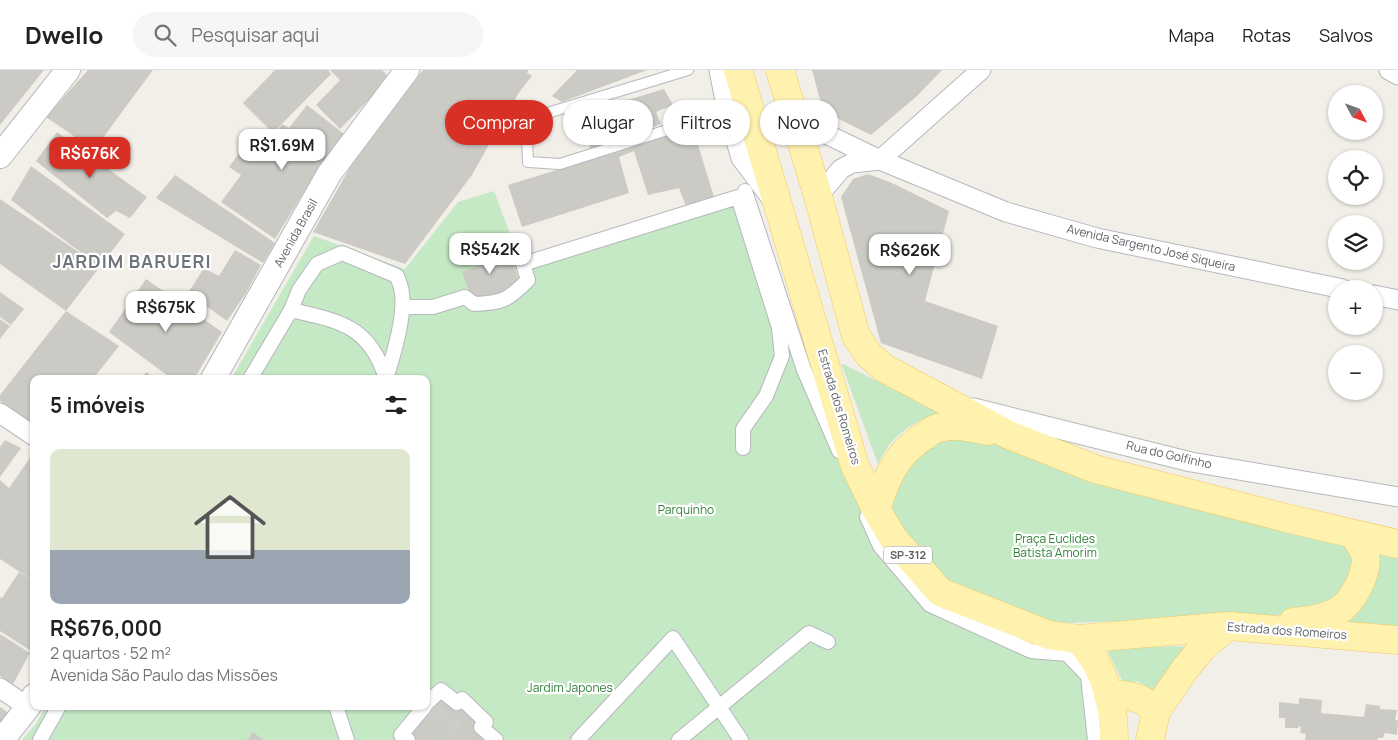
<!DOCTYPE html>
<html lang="pt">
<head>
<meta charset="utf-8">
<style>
	body { margin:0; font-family:Manrope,sans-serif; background:#f6f6f6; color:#202124; height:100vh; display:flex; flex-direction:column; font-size:19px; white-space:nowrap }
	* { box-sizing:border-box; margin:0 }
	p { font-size:16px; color:#757577 }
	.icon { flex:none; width:28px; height:28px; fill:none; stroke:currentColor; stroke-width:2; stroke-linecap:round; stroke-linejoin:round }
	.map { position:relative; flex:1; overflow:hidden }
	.sheet { position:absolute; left:30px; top:305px; width:400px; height:335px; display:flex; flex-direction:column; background:#fff; border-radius:10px; box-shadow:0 1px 4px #0004 }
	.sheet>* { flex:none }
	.guide { position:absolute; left:445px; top:30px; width:475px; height:45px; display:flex; gap:10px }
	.needle { width:32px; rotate:131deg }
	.controls { position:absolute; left:1328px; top:15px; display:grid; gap:10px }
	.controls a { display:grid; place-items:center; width:55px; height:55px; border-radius:50%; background:#fff; box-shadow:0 1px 4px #0004; font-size:25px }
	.price { position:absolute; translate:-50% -42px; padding:0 11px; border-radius:10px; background:#fff; color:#222; font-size:16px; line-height:32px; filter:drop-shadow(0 1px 2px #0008) }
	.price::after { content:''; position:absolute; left:50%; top:30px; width:15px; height:11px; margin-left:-8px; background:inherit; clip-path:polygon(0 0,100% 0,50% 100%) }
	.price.on { background:#d93025; color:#fff }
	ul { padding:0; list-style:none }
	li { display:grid; align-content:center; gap:10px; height:265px; padding:0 20px }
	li+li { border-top:1px solid #e0e0e0 }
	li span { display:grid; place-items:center; height:155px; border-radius:10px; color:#555 }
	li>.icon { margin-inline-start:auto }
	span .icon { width:90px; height:90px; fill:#fffc; stroke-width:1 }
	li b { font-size:21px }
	h2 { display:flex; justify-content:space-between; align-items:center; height:60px; padding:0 20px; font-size:21px }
	.pill { padding:0 18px; border-radius:22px; background:#fff; box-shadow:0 1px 4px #0004; font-size:18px; line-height:45px }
	.pill.on { background:#d93025; color:#fff }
	header { display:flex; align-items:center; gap:30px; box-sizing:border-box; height:70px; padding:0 25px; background:#fff; border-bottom:1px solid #e0e0e0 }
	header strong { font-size:24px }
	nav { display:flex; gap:28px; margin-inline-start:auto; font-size:18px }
	.search { width:350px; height:45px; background:#f6f6f6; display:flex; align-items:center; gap:12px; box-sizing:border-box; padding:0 18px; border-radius:28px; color:#757577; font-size:19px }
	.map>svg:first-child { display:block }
	.green { fill:#c5e8c5 }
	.building { fill:#cccac5 }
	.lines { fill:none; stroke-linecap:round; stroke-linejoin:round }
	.pedestrian-tunnel { stroke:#ccccc8; stroke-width:14; stroke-dasharray:14 7; stroke-linecap:butt }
	.service-casing { stroke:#b5b8bc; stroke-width:12 }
	.pedestrian-casing { stroke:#b5b8bc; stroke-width:16 }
	.minor-casing { stroke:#b5b8bc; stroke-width:21 }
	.tertiary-casing { stroke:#b5b8bc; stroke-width:26 }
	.primary-casing { stroke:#f2c960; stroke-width:29 }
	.service { stroke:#fff; stroke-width:10 }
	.pedestrian { stroke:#fff; stroke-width:14 }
	.minor { stroke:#fff; stroke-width:19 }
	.tertiary { stroke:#fff; stroke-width:24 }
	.primary { stroke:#fff2af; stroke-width:28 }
	.labels { text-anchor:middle; stroke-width:4.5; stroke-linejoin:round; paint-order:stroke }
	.shield { fill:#fff; stroke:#8f9295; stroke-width:1 }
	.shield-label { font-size:11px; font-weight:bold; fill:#5f6368 }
	.street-label { font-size:12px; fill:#5f6368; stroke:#fff }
	.park-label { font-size:12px; fill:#348238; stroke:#fff }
	.district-label { font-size:18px; font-weight:bold; letter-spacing:1px; fill:#70757a; stroke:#fff }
</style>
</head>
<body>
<header>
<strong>Dwello</strong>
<div class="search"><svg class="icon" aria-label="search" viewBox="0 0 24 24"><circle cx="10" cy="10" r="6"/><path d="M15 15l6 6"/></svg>Pesquisar aqui</div>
<nav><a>Mapa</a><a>Rotas</a><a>Salvos</a></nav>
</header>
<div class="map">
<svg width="1398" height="670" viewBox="0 0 1398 670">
	<rect width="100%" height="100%" fill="#f1efe8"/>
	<path class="green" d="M741 118 801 300 877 477 930 538 1065 587 1086 607 1092 670H22L36 654 46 636H426V309H231L314 166 405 199 458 132 494 121 519 188Z
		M841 293 941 343C911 352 891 366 878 394Z
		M963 361 1007 379 1351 476 1357 503 1336 533 1302 544 1042 554 948 512 903 462 889 433 904 391 924 376Z
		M1371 479 1398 485V557L1330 552Z
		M1190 576 1154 621 1137 611 1124 614 1106 578Z"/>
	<path class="building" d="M0 0H44L0 55Z
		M88 0H153L94 80 46 47Z
		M275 0H328L331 4 273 63 243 33Z
		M330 0H382L390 8 340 59 316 35 340 10Z
		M423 0H528L527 3 532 6 520 21 505 46 472 105 405 194 313 162 351 96Z
		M577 0H647L562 32 552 26Z
		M812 0H942L917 26 871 65 823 41Z
		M664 19 673 35 656 42 661 54 591 80 587 67 575 72 565 49Z
		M307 35 348 67 310 112 275 169 221 132 241 105 229 97 248 71 264 82 282 54 289 58Z
		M693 58 714 127 686 136 679 118 648 125 634 81 619 87 629 123 522 157 508 115Z
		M57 62 147 127 130 148 116 141 107 148 36 91Z
		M31 96 125 164 66 241 0 194V129L92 191 11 130Z
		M868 104 892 113 949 141 925 231 998 256 982 309 881 273 841 127 853 109Z
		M175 105 275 173 263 193 156 128Z
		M489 175 493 192 511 186 519 212 499 226 472 229 462 202 478 196 474 180Z
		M235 180 261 195 246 223 227 251 188 223 204 198 219 206Z
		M146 209 222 262 194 309H172L109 262Z
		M0 222 24 239 11 255 0 247Z
		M66 241 119 276 93 309H34V354L0 331V325Z
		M0 249 10 256 0 269Z
		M146 302 156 309H142Z
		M5 370 21 378 0 407V377Z
		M32 385 34 386V511L0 489V410L9 418Z
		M19 502 34 511V575L31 581 0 561V527L2 528Z
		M0 564 30 583 13 614 0 606Z
		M1299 628 1322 630 1321 643 1364 647 1366 634 1380 636V639L1397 640 1395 650H1398L1397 665 1386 663 1384 664 1383 668H1378L1377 670H1305L1306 664 1300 663 1301 657 1299 656 1298 658H1285V648H1279V632L1299 634Z
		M442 629 456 642 461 637 478 653 474 658 488 670H413L409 667Z
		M0 637 9 643 0 654Z
		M253 662 263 670H247Z"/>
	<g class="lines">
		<path class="pedestrian-tunnel" d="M434 638 454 656 442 670"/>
		<defs>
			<path id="service" d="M688 0 541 45 527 70 528 92 560 94 727 41"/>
			<path id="pedestrian" d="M745 121 804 300 839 381
				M403 237H433L465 227 474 234C503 233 508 230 528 210L523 194 738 127 779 258 782 286 766 326 743 359V378
				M291 240 299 220 317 194 342 183 397 206C399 212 402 218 402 224 405 248 393 286 386 309
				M250 309 291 240C340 251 370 256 386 309
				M867 447 880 476 930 535 1031 581 1067 584 1088 606 1095 670
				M426 634 441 620 457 633 462 629 486 652 481 657 496 670
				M336 636 347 670
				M40 670 59 636
				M408 670 401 665 425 636
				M578 670 673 568 741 670
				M679 670 809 563 828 572"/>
			<path id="minor" d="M719 0 727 41 741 88 771 128
				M1389 0 1398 5
				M793 48 880 90 1006 142 1097 168 1343 219
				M880 90 981 0
				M818 126 841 99 852 93 880 90
				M1374 225 1398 230
				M974 338 1191 392 1398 427
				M0 343 34 366
				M0 618 28 637"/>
			<path id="tertiary" d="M0 86 68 0
				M213 309 329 104 407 0
				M2 670 28 637 34 626"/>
			<path id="primary" d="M738 0 855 396 876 439 893 468 940 522 1049 565 1079 569 1228 556 1398 570
				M780 0 818 126 856 266 869 285 884 298 1009 365 1095 399 1286 448 1398 474
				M876 439C886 408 896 384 924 366 929 363 933 359 938 358 955 353 972 358 988 361
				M1293 552C1308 551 1324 549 1338 541 1353 532 1369 502 1365 484 1363 478 1357 470 1353 464
				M1079 569C1085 577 1093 586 1097 595 1109 617 1114 644 1114 670
				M1108 625C1128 624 1143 627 1156 641
				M1150 670 1156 641 1185 599 1203 577 1228 556H1232"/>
		</defs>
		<use href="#service" class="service-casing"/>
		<use href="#pedestrian" class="pedestrian-casing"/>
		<use href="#minor" class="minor-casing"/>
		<use href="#tertiary" class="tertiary-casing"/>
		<use href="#primary" class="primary-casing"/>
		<use href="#service" class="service"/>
		<use href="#pedestrian" class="pedestrian"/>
		<use href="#minor" class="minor"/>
		<use href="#tertiary" class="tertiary"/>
		<use href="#primary" class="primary"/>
	</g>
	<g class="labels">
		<rect class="shield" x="884" y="476.5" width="48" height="17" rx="4"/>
		<g class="shield-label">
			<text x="908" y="489">SP-312</text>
		</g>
		<g class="street-label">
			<text transform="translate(296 163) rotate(-61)" y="4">Avenida Brasil</text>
			<text transform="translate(1151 178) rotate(13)" y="4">Avenida Sargento José Siqueira</text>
			<text transform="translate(839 337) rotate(73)" y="4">Estrada dos Romeiros</text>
			<text transform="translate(1169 385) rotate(13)" y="4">Rua do Golfinho</text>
			<text transform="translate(1287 561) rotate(4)" y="4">Estrada dos Romeiros</text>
		</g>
		<g class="park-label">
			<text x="686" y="444">Parquinho</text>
			<text x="1055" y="473">Praça Euclides<tspan x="1055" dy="14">Batista Amorim</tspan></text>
			<text x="570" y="622">Jardim Japones</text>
		</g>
		<g class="district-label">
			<text x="132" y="198">JARDIM BARUERI</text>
		</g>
	</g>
</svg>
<div class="controls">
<a><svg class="needle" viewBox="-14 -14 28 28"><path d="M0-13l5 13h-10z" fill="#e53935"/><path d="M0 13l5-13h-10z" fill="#757577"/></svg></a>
<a><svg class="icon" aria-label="locate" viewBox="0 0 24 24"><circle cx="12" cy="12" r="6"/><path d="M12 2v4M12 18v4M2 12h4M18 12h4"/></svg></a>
<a><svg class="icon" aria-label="layers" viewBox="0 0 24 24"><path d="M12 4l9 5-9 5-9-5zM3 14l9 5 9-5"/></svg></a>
<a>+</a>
<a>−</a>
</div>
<b class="price" style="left:282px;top:101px">R$1.69M</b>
<b class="price on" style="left:90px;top:109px">R$676K</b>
<b class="price" style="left:490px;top:205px">R$542K</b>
<b class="price" style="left:910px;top:206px">R$626K</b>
<b class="price" style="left:166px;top:263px">R$675K</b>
<div class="guide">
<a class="pill on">Comprar</a>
<a class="pill">Alugar</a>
<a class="pill">Filtros</a>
<a class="pill">Novo</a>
</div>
<section class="sheet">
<h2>5 imóveis<svg class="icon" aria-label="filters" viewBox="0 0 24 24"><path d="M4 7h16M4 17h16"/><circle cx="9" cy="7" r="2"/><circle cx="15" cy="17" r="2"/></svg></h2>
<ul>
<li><span style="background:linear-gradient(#dfe7d0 65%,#9aa5b1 0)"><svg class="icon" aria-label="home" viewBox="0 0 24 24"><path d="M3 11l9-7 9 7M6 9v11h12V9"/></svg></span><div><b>R$676,000</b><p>2 quartos · 52 m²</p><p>Avenida São Paulo das Missões</p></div></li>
</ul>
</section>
</div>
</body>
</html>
